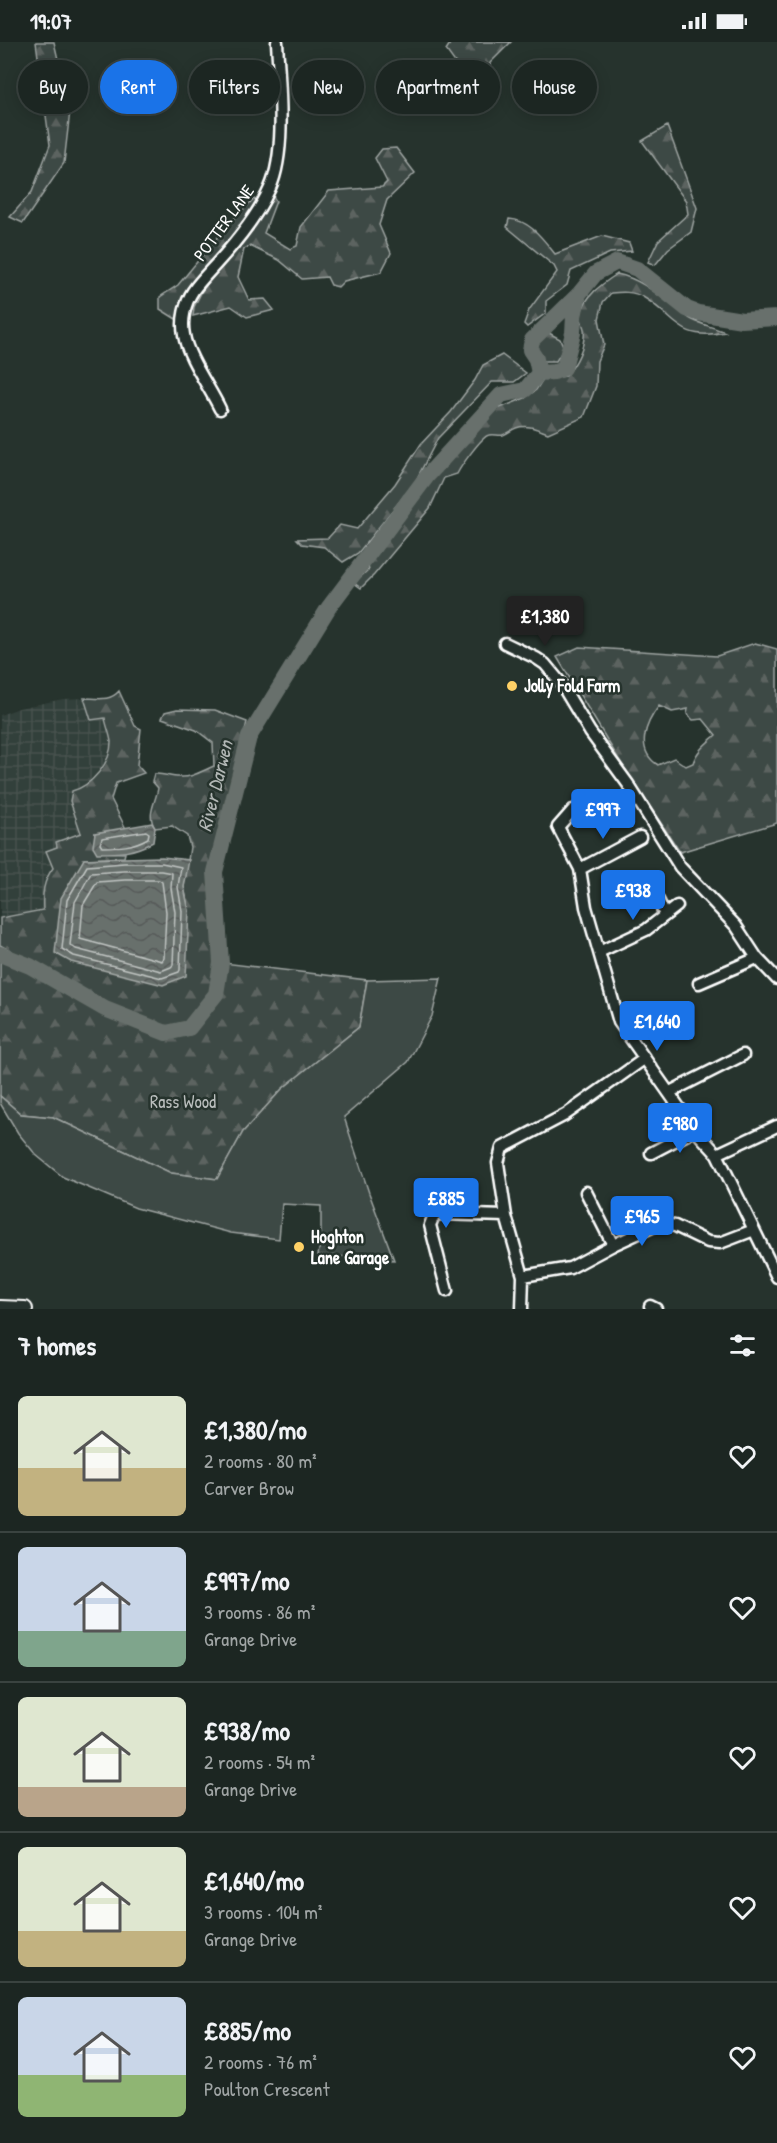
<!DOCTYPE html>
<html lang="en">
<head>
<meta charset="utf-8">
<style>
	body { margin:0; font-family:"Patrick Hand",sans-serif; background:#29322f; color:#f1f3f6; height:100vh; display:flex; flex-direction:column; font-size:22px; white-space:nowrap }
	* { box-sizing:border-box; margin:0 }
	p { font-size:20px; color:#a0a5a5 }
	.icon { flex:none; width:33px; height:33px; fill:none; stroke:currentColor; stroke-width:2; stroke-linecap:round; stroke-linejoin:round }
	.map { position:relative; height:1267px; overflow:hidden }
	.details { display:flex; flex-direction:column; background:#1c2622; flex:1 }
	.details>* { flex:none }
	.guide { position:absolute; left:18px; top:18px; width:741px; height:54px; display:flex; gap:12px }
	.price { position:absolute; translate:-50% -51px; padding:0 14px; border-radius:6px; background:#1a73e8; color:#fff; font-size:20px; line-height:39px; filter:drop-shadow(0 2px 3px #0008) }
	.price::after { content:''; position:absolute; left:50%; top:36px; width:18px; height:14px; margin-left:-9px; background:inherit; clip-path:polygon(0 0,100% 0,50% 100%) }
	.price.selected { background:#222; color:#fff }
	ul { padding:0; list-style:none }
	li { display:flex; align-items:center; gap:18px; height:150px; padding:0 18px }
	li+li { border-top:2px solid #3a4340 }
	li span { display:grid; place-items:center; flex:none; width:168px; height:120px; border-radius:9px; color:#555 }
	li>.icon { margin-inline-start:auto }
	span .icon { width:72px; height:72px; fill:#fffc; stroke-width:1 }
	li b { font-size:26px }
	h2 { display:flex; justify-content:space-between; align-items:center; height:72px; padding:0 18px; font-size:26px }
	.chip { padding:0 21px; border-radius:27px; background:#1c2622; box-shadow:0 3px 15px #0003,0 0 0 2px #3a4340; font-size:21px; line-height:54px }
	.chip.selected { background:#1a73e8; color:#fff }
	.status { display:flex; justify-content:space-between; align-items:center; height:42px; padding:0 30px; background:#1c2622; direction:ltr }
	.status svg { height:16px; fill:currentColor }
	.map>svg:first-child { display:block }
	.industrial { fill:url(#industrial-grid) }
	.forest { fill:url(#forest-firs); stroke:#9ea4a2; stroke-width:1.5; fill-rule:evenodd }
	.garden { fill:#3e4944; stroke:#9ea4a2; stroke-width:1.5 }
	.water { fill:url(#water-waves); stroke:#a4a9a7; stroke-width:1.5 }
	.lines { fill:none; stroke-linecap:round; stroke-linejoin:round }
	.shore { stroke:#c2c6c4; stroke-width:1.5 }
	.river { stroke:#67706c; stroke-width:16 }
	.minor-casing { stroke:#fff; stroke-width:15 }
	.major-casing { stroke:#fff; stroke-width:18 }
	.minor { stroke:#26332d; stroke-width:10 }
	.major { stroke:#26332d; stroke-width:14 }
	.poi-dot { fill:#ffd166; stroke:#26332d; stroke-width:2 }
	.labels { text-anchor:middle; stroke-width:5; stroke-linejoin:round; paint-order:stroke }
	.street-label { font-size:18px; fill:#fff; stroke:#26332d }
	.poi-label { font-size:18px; font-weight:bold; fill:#fff; stroke:#26332d; text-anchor:start }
	.park-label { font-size:18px; fill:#bbbfbe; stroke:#26332d }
	.water-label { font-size:20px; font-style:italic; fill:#b3b8b6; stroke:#26332d }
</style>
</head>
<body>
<div class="status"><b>19:07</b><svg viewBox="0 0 49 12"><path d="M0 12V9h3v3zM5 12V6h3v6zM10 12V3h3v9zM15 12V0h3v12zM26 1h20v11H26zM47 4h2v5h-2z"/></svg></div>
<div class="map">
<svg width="777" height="1267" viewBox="0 0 777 1267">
	<defs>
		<pattern id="industrial-grid" width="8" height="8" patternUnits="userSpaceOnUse" patternTransform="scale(1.5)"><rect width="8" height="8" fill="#333f3a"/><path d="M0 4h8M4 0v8" fill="none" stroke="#47524e"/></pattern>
		<pattern id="forest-firs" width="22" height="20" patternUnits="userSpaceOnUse" patternTransform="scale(1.5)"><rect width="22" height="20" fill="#3e4944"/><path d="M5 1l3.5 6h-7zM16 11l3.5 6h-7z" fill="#5b6460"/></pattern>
		<pattern id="water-waves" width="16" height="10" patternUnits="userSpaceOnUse" patternTransform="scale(1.5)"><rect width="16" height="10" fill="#67706c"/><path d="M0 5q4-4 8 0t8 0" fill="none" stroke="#575a59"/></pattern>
	</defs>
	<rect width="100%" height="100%" fill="#26332d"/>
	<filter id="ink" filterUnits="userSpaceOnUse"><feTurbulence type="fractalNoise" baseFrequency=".0167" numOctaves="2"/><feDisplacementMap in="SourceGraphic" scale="12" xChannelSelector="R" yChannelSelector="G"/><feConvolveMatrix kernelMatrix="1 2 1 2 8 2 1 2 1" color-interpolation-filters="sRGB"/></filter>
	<g filter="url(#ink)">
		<path class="industrial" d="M84 656 87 664 105 676 111 700 105 722 70 759 81 791 56 800 57 805 46 809 53 826 43 868 0 876V673L19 666 63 657Z"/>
		<path class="forest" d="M36 0H54L70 69 64 121 23 181 10 175 32 150 50 103Z
			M451 0H511L490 21 491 51 482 60 475 62 478 49 473 33 459 26 446 8Z
			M667 84 697 166 691 190 668 207 655 223 648 220 658 199 688 172 686 159 642 99Z
			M396 106 415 131 387 158 379 183 391 211 381 230 344 239 338 245 331 243 327 235 302 237 279 218 250 204 244 207 238 235 249 258 265 257 274 268 247 275 231 264 193 274 194 265 202 249 273 154 276 159 264 191 290 207 297 204 301 185 329 149 382 145 387 140 375 116 382 107Z
			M254 157 258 160 184 254 176 277 160 267V255L178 243 230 180Z
			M509 177C530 178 543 197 555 212L602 194 629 201 632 209 610 211 571 229 567 243 546 259V271L527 285 524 282 529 268 557 230 554 224 507 185Z
			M617 232C646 238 665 260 689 276 699 282 713 285 725 290 677 300 676 274 643 255 633 249 621 250 611 251L603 260 599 277 604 303 597 319 596 344 584 375 548 391C537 387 528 382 516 386 511 388 508 391 503 393 499 394 494 392 489 393 482 394 461 424 457 432L444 436 430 466 374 533 361 546 354 541 369 527 367 521 435 434 495 368 525 356 536 348 543 337 566 334C576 322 586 304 584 287 583 282 580 278 581 273 584 254 602 242 617 232Z
			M549 291 560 297 564 306 556 319H544L538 314 535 306 539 297Z
			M502 313 526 331 514 340H492L438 396 415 440 358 511 343 520 324 505 302 502 297 497 328 496 340 483 357 487 395 442 421 402 451 370 475 338 483 323Z
			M755 601 777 607V781L680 810 618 716 557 615 579 605 717 614ZM659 664 672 670 688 667 687 672 693 678 703 677 716 693C707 701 697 708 693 721L686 724 674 716 658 723C635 708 645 682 659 664Z
			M119 649 135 684 141 687 137 723 144 731 116 741 111 757 126 787 95 791 97 810 125 811 124 815 84 817 189 869 184 845 190 805 187 794 172 784 155 786C146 772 156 760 158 746L152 739 154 732C163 731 170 735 179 735 192 736 202 729 214 724L213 701 196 688 162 676 165 670 177 667 215 668 247 680 209 834 217 921 211 952 188 981 166 987 106 963 0 903V876L43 868C42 852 43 839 53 826L46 809 57 805 56 800 81 791 70 759 72 749C91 744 111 721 111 700 110 692 106 683 105 676L91 678 84 656C96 656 110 660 119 649Z
			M0 916 29 927 103 969 165 994 192 989 219 953 224 921 367 938 359 985 282 1047 243 1090 217 1137 171 1131 53 1075 21 1072 0 1054Z"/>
		<path class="garden" d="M441 936 432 974 408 1020 344 1075 369 1151 394 1218 318 1213 321 1197V1164L282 1162 279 1197 231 1191 136 1166 63 1135 36 1113 18 1091 0 1061V1054L21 1072 53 1075 171 1131 217 1137 243 1090 282 1047 359 985 367 938Z"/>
		<path class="water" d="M152 781 155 786 153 800C132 811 121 811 97 811L93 804 95 791Z
			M162 815 189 818 184 845 189 869 186 934 163 943 71 920 55 911 61 856 84 817Z"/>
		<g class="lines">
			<path class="shore" d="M146 789 149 791 148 796C132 805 120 805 102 805L100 802 102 796Z
				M124 821H162L181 825 178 845 182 869 180 928 179 930 162 936 74 914 62 907 67 858 87 824Z
				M124 829H161L172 831 171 846 175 870 173 923 171 925 161 929 76 907 70 903 75 860 91 831Z
				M125 838H159L162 840 166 870 164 916 162 919 80 897 83 863 97 840Z"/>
			<path class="river" d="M539 331 536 317 530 308 532 298 579 252
				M0 912 30 924 105 967 166 991 189 986 216 952 221 921 215 830 249 695 329 565 428 433 501 353 525 348 539 331 554 330 564 326 573 291 574 274 579 252 596 231 617 220 637 227 687 267 698 271 742 278 777 276"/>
			<defs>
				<path id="minor" d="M220 367C210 346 187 314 184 293 181 278 185 261 193 249 200 239 209 230 217 221 237 199 258 173 270 146 287 109 279 40 277 0
					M505 601 536 616 545 622 560 640 590 690 628 742 680 825 736 884 757 916 777 937
					M585 765 573 768 558 785 580 827 586 865 619 980 695 1088 717 1112 777 1235
					M580 827 640 795
					M658 858 665 873
					M599 910 646 888 677 864
					M699 941 757 916
					M670 1050 743 1013
					M651 1111 695 1088
					M717 1112 777 1084
					M586 1150 613 1203
					M523 1234 570 1226 613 1203 661 1181 675 1184 708 1200 720 1201 754 1188
					M447 1249 430 1183 433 1176 437 1172 506 1174
					M650 1264 656 1267
					M522 1267 523 1234 506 1174 498 1121 502 1106 565 1073 644 1017"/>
				<path id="major" d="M0 1266 25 1267"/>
			</defs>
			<use href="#minor" class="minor-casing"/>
			<use href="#major" class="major-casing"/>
			<use href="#minor" class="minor"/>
			<use href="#major" class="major"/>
		</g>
	</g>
	<g class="poi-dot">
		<circle cx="512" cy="644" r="6"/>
		<circle cx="299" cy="1205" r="6"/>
	</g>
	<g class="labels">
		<g class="street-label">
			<text transform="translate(224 181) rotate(-54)" y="6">POTTER LANE</text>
		</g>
		<g class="poi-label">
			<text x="524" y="650">Jolly Fold Farm</text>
			<text x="311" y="1201">Hoghton<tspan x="311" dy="21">Lane Garage</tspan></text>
		</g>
		<g class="park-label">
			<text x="183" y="1066">Rass Wood</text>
		</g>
		<g class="water-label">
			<text transform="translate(215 744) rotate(-76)" y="7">River Darwen</text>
		</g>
	</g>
</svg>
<b class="price selected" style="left:545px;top:605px">£1,380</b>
<b class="price" style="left:603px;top:798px">£997</b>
<b class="price" style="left:633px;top:879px">£938</b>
<b class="price" style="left:657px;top:1010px">£1,640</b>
<b class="price" style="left:680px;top:1112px">£980</b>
<b class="price" style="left:446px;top:1187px">£885</b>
<b class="price" style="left:642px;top:1205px">£965</b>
<div class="guide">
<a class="chip">Buy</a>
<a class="chip selected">Rent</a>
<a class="chip">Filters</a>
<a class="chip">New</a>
<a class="chip">Apartment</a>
<a class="chip">House</a>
</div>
</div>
<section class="details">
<h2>7 homes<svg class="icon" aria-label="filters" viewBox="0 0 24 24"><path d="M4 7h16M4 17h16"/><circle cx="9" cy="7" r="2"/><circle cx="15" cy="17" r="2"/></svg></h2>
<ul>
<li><span style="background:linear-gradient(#dfe7d0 60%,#c2b280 0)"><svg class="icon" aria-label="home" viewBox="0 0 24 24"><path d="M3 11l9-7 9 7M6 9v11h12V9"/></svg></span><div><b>£1,380/mo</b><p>2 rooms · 80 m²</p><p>Carver Brow</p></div><svg class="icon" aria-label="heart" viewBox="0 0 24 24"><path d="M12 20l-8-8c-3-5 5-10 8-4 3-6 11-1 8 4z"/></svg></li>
<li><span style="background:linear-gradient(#c9d6e8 70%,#7fa58c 0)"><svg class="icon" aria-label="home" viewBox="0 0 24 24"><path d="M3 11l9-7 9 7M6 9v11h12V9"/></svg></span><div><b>£997/mo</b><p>3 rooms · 86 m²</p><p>Grange Drive</p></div><svg class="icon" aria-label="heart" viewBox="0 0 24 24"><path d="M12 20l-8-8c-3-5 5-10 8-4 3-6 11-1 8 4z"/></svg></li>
<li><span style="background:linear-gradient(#dfe7d0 75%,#b9a48a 0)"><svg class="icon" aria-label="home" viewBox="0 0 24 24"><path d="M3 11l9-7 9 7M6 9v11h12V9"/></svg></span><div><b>£938/mo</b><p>2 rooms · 54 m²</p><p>Grange Drive</p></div><svg class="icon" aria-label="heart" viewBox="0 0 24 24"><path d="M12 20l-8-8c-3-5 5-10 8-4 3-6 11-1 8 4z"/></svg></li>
<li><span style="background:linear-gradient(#dfe7d0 70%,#c2b280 0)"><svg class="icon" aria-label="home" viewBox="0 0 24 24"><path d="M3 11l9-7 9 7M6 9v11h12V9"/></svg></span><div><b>£1,640/mo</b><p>3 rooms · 104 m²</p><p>Grange Drive</p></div><svg class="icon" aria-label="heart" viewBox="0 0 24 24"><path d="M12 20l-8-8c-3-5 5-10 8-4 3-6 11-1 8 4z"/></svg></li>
<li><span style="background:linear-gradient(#c9d6e8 65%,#8fb573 0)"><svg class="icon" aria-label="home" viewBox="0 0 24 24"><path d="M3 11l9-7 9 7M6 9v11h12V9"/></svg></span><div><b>£885/mo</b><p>2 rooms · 76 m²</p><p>Poulton Crescent</p></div><svg class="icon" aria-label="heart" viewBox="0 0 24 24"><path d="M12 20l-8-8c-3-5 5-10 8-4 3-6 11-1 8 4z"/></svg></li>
</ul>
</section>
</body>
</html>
